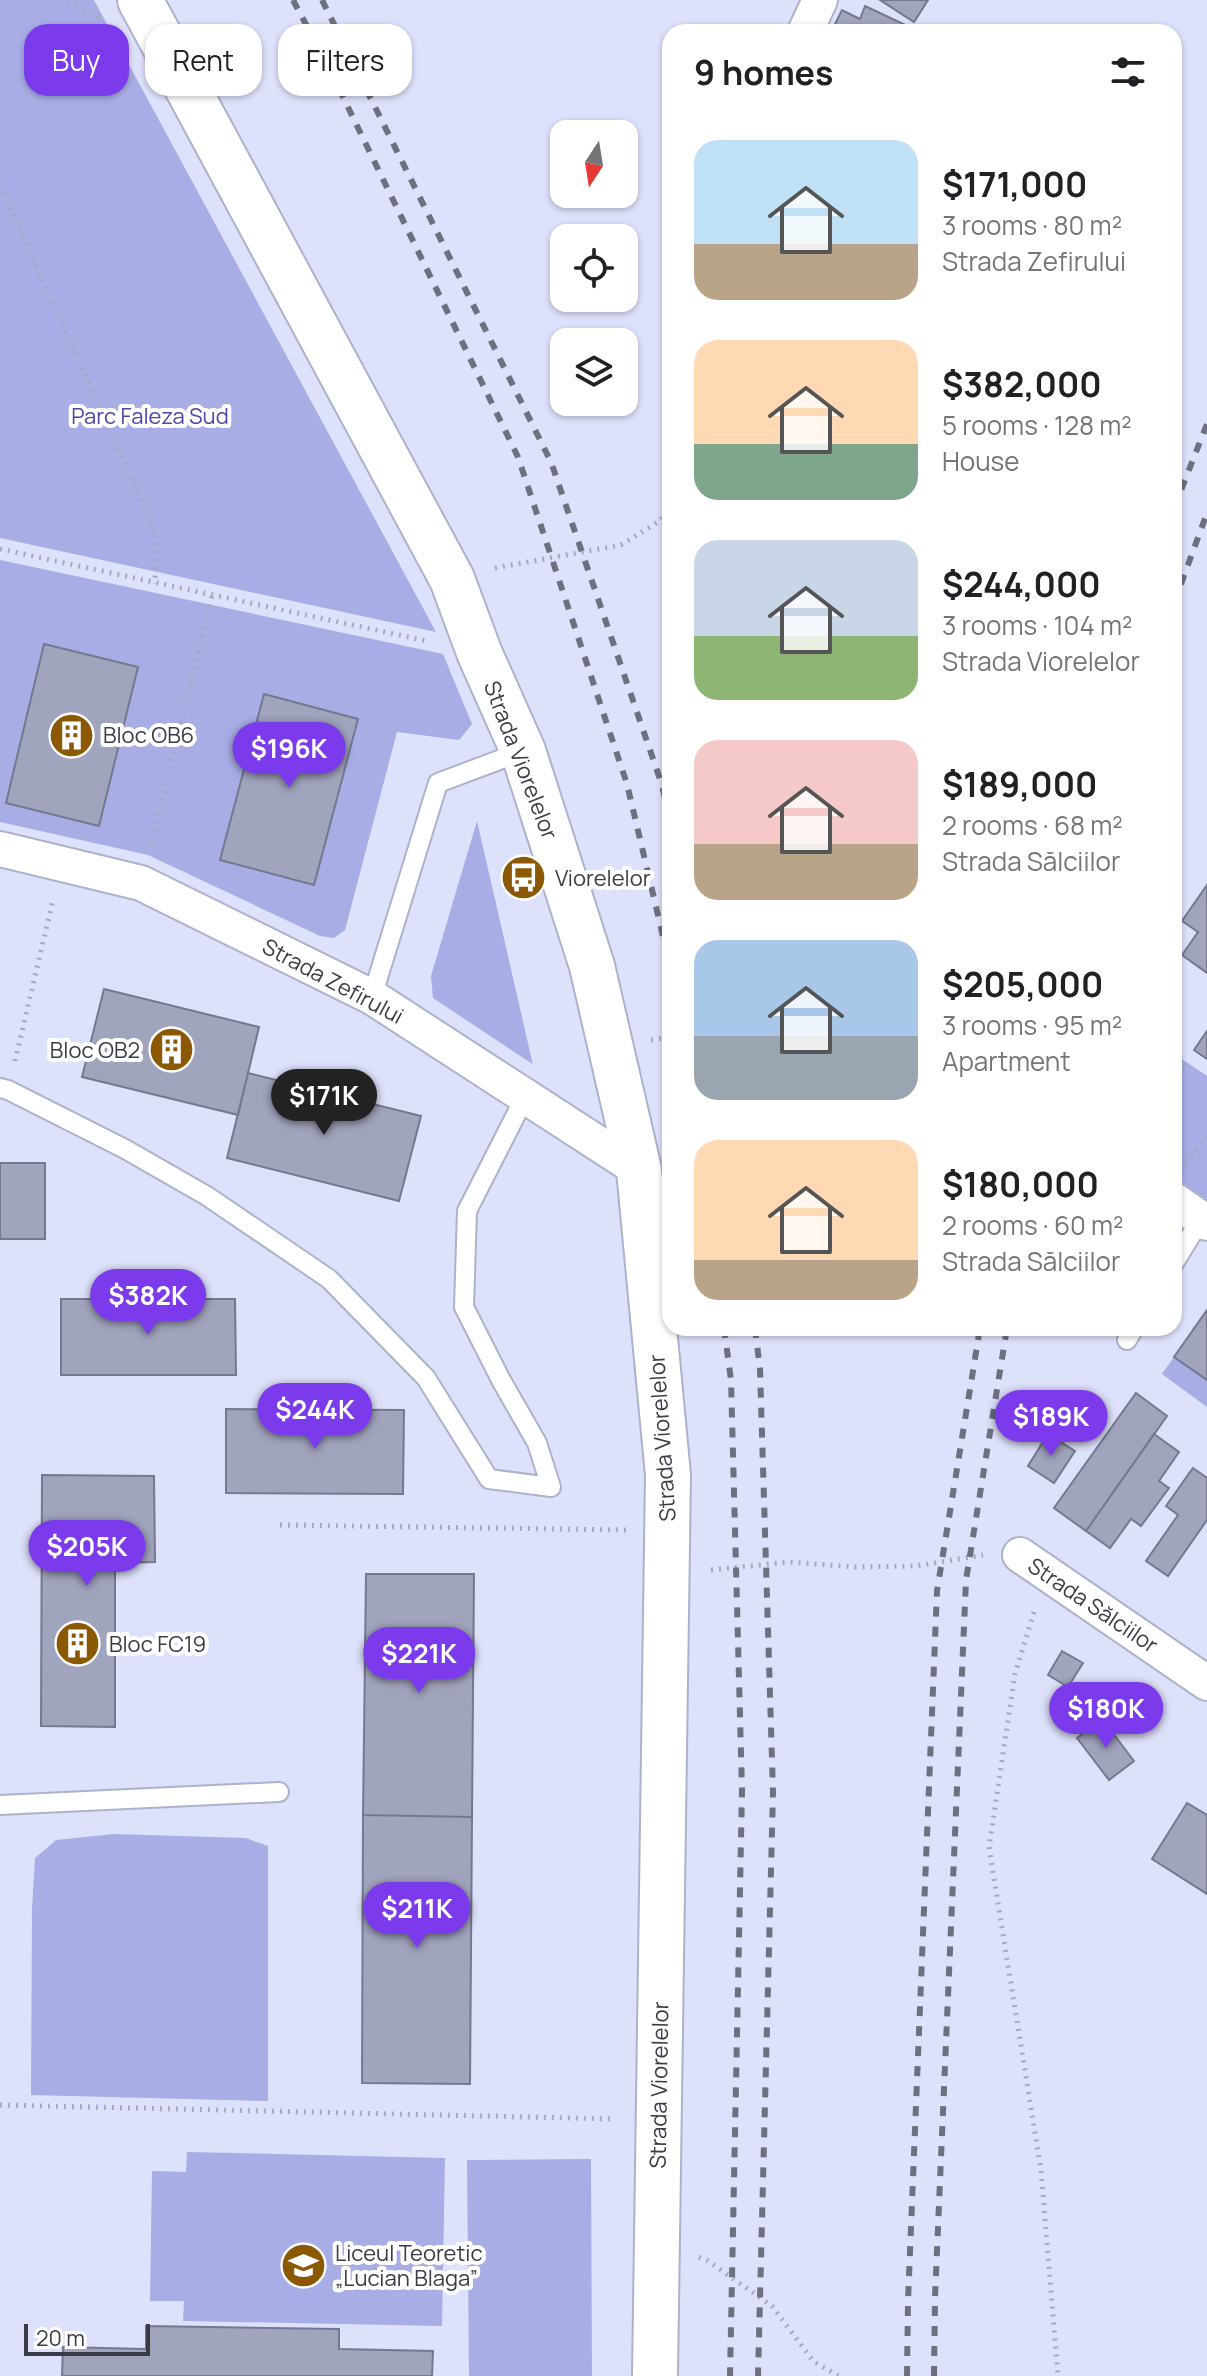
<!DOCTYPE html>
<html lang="en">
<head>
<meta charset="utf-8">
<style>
	body { margin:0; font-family:Manrope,sans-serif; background:#f2f2f2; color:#202124; height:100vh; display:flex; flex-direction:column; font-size:30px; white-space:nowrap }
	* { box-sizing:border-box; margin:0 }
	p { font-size:26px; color:#757577 }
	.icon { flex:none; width:44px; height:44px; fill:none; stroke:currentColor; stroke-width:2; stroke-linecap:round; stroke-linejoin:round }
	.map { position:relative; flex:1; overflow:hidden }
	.sheet { position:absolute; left:662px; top:24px; width:520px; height:1312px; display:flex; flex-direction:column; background:#fff; border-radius:24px; box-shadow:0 2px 6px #0004 }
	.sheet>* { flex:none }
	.top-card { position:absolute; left:24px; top:24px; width:518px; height:72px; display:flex; gap:16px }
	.needle { width:52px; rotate:192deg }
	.tools { position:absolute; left:550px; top:120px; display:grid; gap:16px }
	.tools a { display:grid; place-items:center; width:88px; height:88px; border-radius:16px; background:#fff; box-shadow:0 2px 6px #0004; font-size:40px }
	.scale { position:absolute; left:24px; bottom:20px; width:126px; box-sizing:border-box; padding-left:8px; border:4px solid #3a3b45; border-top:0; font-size:22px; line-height:28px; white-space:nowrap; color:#3a3b45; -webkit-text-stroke:6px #fff; paint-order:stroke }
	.price { position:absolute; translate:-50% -68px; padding:0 18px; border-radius:28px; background:#7c3aed; color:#fff; font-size:26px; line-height:52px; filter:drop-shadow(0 2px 4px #0008) }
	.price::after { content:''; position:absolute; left:50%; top:48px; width:24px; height:18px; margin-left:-12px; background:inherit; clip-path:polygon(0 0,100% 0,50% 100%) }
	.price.selected { background:#222; color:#fff }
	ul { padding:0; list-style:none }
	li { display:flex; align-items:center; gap:24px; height:200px; padding:0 32px }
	li span { display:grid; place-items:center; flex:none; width:224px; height:160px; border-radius:24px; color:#555 }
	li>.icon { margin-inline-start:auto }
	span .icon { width:96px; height:96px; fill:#fffc; stroke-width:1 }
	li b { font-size:34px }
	h2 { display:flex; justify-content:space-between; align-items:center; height:96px; padding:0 32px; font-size:34px }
	.chip { padding:0 28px; border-radius:24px; background:#fff; box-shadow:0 2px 6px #0004; font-size:28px; line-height:72px }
	.chip.selected { background:#7c3aed; color:#fff }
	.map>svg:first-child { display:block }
	.green { fill:#a8ade5; fill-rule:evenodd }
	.building { fill:#a1a4bd; stroke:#75788f; stroke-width:2 }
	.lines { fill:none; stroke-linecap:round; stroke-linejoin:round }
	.service-casing { stroke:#aeb1ca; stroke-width:22 }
	.minor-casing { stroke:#aeb1ca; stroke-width:38 }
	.tertiary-casing { stroke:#aeb1ca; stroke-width:48 }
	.path { stroke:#a6a9bd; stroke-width:5; stroke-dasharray:2 6; stroke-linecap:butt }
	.service { stroke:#fff; stroke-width:18 }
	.minor { stroke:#fff; stroke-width:34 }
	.tertiary { stroke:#fff; stroke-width:44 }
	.rail { stroke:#6e707f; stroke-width:6; stroke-dasharray:10 10; stroke-linecap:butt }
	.labels { text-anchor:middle; stroke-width:8; stroke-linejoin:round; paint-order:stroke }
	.park-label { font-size:22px; fill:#4a45aa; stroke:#fff }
	.poi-label { font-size:22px; fill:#3a3b45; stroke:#fff; text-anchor:start }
	.street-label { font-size:22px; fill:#3a3b45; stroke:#fff }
</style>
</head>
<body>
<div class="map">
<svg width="1207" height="2376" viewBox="0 0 1207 2376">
	<rect width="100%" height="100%" fill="#dee1fb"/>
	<path class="green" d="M0 0H94L436 632 0 538Z
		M0 560 443 654 472 724 459 740 397 732 345 930 334 938 320 936 148 855 0 822ZM44 644 138 667 99 826 6 803ZM265 695 358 719 314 885Z
		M477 821 533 1065H534L433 998 431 976Z
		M1182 1059 1207 1076V1200L1174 1177V1074Z
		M1174 1357 1207 1380V1407L1162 1374Z
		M114 1834 246 1838 268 1846V2101L31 2095 32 1909 35 1858 56 1840Z
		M187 2152 445 2158 442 2326 183 2321 184 2301H150L152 2171 186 2172Z
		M591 2159 592 2376H469L467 2160Z"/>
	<path class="building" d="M880 0H928L914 22Z
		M865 6 914 29 913 32H831L842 10 860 19Z
		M44 644 138 667 99 826 6 803Z
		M264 694 358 719 314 885 220 860Z
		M1207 885V973L1182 955 1198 932 1182 921Z
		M104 989 259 1027 238 1115 82 1077Z
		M1207 1031V1059L1194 1050Z
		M248 1073 421 1116 399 1201 227 1158Z
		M0 1163H45V1239H0Z
		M61 1299H235L236 1375H61Z
		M1207 1310V1380L1174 1357Z
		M1136 1393 1167 1416 1086 1531 1054 1508Z
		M226 1409 404 1410 403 1494 226 1493Z
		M1048 1434 1075 1451 1054 1483 1028 1466Z
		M1154 1434 1179 1452 1159 1481 1169 1488 1141 1526 1131 1519 1110 1548 1086 1531Z
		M1193 1468 1207 1478V1520L1168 1576 1146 1561 1178 1515 1166 1506Z
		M42 1475 154 1476 155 1562 115 1563V1727L41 1726Z
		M366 1574H474L472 1817 363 1815Z
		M1062 1651 1083 1663 1068 1687 1048 1675Z
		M1102 1719 1134 1761 1109 1780 1077 1738Z
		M1187 1803 1207 1815V1894L1152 1859Z
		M363 1815 472 1817 470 2084 362 2083Z
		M146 2326 339 2329V2349L433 2351 432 2376H62L63 2347 146 2349Z"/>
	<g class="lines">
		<defs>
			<path id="service" d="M372 997 438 783 523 751
				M0 1088 8 1090 125 1149 207 1196 329 1279 426 1378 489 1479 551 1487 537 1443 501 1380 464 1307 467 1211 525 1097
				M1174 1263 1201 1219
				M1127 1340 1134 1328
				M0 1805 279 1792"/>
			<path id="minor" d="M805 32 820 0
				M0 849 141 883 372 997 639 1170
				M1174 1200 1207 1223
				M1020 1555 1207 1683"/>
			<path id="tertiary" d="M140 0 452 579 479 652 523 751 592 966 639 1170 668 1475 655 2376"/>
		</defs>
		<use href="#service" class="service-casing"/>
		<use href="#minor" class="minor-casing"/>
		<use href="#tertiary" class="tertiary-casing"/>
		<path class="path" d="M69 0 99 17
			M0 185 156 533 155 584
			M0 549 427 641
			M495 568 621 545 661 520 670 503
			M150 847 212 596
			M651 1040 670 1037
			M15 1061 53 900
			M1186 1164 1207 1133
			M280 1525 627 1530
			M711 1570 789 1562 855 1567 916 1566 983 1555
			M1034 1612 1015 1674 989 1847 1041 2170 1058 2376
			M0 2105 615 2119
			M699 2257 708 2261 772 2306 814 2362 839 2376"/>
		<use href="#service" class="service"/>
		<use href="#minor" class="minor"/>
		<use href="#tertiary" class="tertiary"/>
		<path class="rail" d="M293 0 327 64 518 457 627 784 670 966
			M322 0 551 462 662 785 670 822
			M1174 508 1207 424
			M1174 603 1207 513
			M724 1328 731 1380 742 1791 730 2376
			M755 1328 760 1369 773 1792 758 2376
			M907 2376 908 2301 937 1591 980 1328
			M934 2376 935 2297 966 1580 1007 1328"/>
	</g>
	<defs>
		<symbol id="building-disc" viewBox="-11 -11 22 22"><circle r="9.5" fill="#8b5804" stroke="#fff"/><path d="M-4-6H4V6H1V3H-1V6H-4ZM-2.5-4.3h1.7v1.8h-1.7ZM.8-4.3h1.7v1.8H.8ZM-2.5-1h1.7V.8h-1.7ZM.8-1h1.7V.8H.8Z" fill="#fff"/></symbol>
		<symbol id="bus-disc" viewBox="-11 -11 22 22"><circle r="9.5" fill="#8b5804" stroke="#fff"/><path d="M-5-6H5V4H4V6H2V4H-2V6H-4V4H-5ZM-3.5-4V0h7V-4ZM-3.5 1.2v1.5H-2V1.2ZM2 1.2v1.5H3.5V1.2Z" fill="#fff"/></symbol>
		<symbol id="school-disc" viewBox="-11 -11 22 22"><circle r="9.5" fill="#8b5804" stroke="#fff"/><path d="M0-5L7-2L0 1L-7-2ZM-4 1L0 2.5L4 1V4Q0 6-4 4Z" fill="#fff"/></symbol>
	</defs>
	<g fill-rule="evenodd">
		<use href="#building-disc" x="46" y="710" width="51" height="51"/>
		<use href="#bus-disc" x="498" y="852" width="51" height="51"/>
		<use href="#building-disc" x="146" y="1024" width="51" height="51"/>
		<use href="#building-disc" x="52" y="1618" width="51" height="51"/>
		<use href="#school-disc" x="278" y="2240" width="51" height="51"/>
	</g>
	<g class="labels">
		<g class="park-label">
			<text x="150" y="424">Parc Faleza Sud</text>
		</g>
		<g class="poi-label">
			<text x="103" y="743">Bloc OB6</text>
			<text x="555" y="886">Viorelelor</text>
			<text x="140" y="1058" text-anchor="end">Bloc OB2</text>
			<text x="109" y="1652">Bloc FC19</text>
			<text x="335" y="2261">Liceul Teoretic<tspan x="335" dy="25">„Lucian Blaga”</tspan></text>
		</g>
		<g class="street-label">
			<text transform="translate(521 760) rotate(69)" y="8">Strada Viorelelor</text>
			<text transform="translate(333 981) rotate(28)" y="8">Strada Zefirului</text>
			<text transform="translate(662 1438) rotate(-94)" y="8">Strada Viorelelor</text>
			<text transform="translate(1093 1605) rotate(34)" y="8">Strada Sălciilor</text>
			<text transform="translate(659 2085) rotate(-89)" y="8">Strada Viorelelor</text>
		</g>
	</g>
</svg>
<div class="tools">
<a><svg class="needle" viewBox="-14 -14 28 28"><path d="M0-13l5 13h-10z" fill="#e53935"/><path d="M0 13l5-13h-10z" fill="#757577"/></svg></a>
<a><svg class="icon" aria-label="locate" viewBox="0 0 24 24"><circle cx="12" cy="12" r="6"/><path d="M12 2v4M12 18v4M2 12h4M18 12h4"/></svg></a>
<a><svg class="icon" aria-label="layers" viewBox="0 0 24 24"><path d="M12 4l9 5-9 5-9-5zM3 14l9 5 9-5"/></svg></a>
</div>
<div class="scale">20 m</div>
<b class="price" style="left:289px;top:790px">$196K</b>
<b class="price selected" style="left:324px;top:1137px">$171K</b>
<b class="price" style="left:148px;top:1337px">$382K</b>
<b class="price" style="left:315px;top:1451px">$244K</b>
<b class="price" style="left:1051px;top:1458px">$189K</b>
<b class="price" style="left:87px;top:1588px">$205K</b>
<b class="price" style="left:419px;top:1695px">$221K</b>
<b class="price" style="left:1106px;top:1750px">$180K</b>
<b class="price" style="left:417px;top:1950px">$211K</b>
<div class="top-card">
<a class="chip selected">Buy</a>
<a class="chip">Rent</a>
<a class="chip">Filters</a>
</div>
<section class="sheet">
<h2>9 homes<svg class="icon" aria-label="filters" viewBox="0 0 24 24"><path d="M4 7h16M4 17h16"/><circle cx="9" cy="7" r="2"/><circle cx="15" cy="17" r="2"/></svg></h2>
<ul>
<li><span style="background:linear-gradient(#bfe0f5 65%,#b9a48a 0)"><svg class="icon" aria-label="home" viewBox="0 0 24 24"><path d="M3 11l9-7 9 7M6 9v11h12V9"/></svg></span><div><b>$171,000</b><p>3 rooms · 80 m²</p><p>Strada Zefirului</p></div></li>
<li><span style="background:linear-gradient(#ffd9b3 65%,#7fa58c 0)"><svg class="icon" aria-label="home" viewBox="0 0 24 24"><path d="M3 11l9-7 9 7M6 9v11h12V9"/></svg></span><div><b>$382,000</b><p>5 rooms · 128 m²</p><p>House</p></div></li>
<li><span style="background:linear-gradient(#c9d6e8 60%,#8fb573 0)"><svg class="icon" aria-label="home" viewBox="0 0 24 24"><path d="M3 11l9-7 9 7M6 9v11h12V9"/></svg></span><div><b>$244,000</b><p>3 rooms · 104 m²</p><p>Strada Viorelelor</p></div></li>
<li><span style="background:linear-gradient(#f6c9c9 65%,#b9a48a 0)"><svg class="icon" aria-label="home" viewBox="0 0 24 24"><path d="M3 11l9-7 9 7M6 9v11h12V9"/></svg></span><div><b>$189,000</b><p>2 rooms · 68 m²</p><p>Strada Sălciilor</p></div></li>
<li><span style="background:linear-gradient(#a9c7e8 60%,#9aa5b1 0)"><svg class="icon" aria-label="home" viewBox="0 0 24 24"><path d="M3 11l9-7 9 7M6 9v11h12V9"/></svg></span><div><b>$205,000</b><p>3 rooms · 95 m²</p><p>Apartment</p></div></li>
<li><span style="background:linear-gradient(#ffd9b3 75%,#b9a48a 0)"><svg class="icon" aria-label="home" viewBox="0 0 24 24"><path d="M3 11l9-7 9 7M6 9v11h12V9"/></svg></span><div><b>$180,000</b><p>2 rooms · 60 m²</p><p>Strada Sălciilor</p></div></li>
</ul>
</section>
</div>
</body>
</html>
